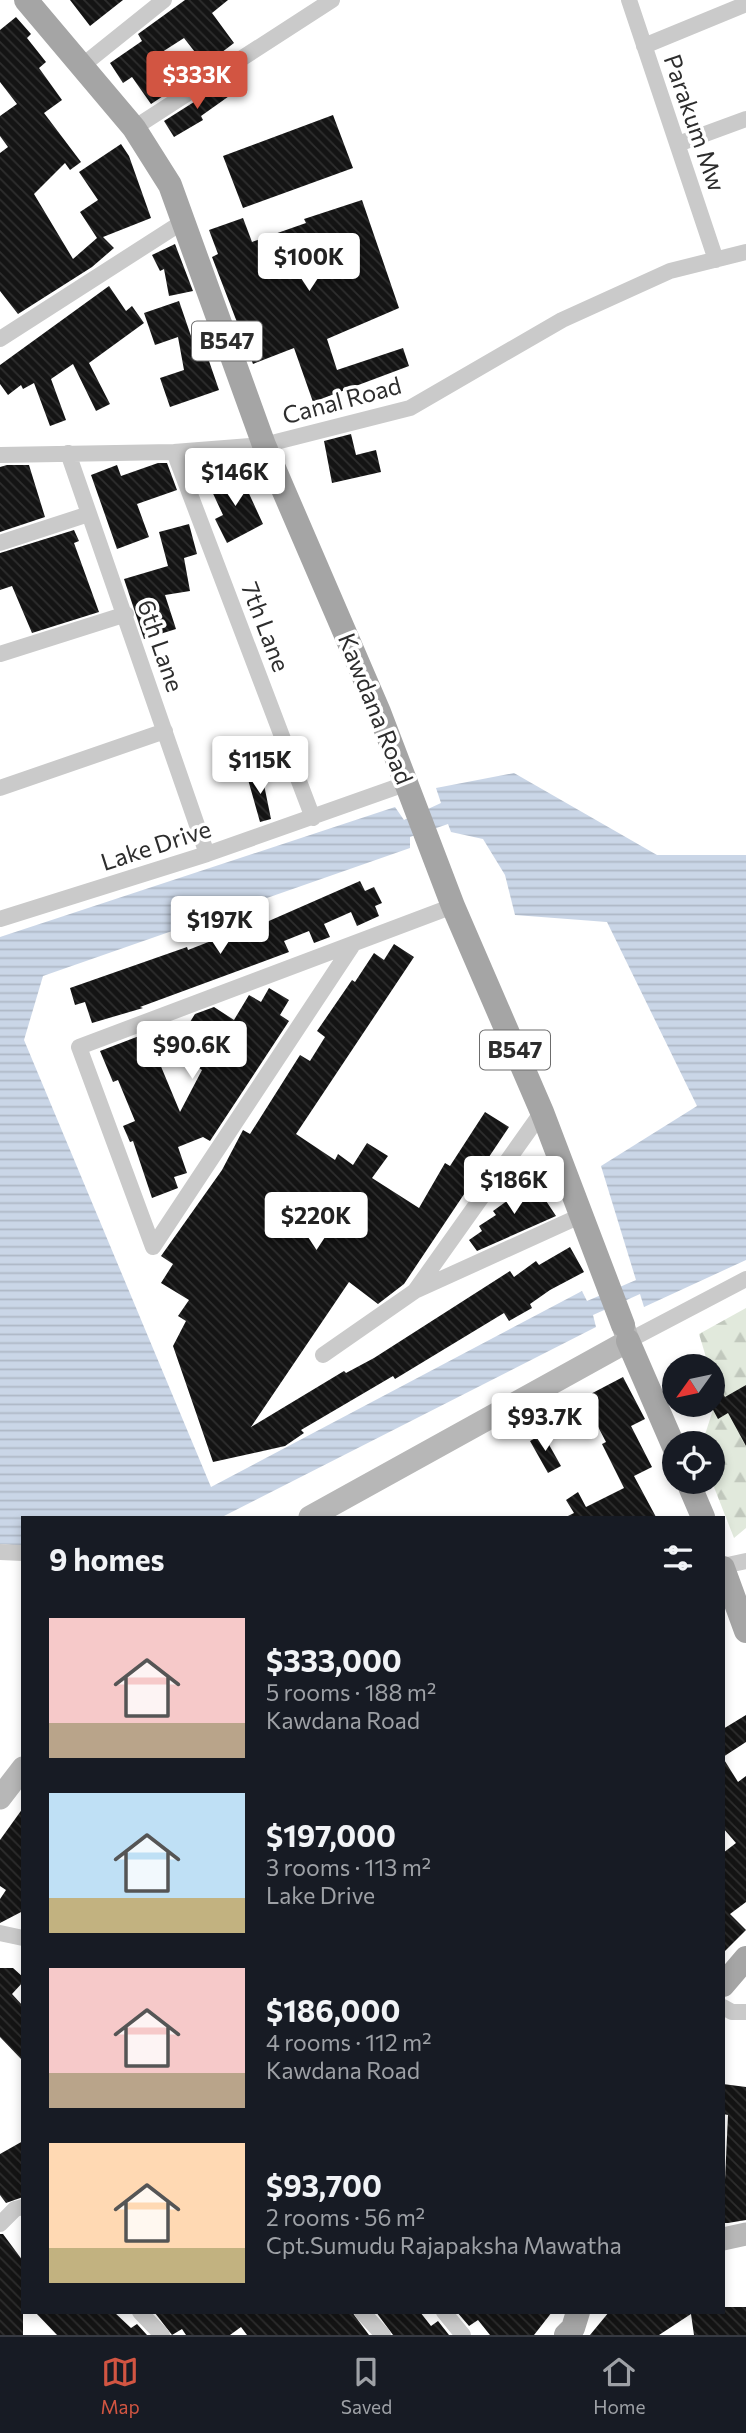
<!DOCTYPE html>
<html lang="en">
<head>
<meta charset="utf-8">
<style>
	body { margin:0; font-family:Commissioner,sans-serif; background:#242831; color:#f1f3f6; height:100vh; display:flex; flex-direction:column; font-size:26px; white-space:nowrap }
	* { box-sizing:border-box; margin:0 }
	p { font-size:23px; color:#9ea1a6 }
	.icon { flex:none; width:38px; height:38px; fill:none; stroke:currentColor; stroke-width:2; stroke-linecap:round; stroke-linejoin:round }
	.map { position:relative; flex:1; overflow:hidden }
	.sheet { position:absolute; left:21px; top:1516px; width:704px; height:798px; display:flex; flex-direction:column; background:#171b24; border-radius:0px; box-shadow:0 4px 10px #0003 }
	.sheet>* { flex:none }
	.needle { width:46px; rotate:237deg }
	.tools { position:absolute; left:662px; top:1354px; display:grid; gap:14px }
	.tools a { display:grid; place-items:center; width:63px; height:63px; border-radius:50%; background:#171b24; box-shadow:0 4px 10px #0003; font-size:35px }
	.price { position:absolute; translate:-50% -60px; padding:0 16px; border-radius:7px; background:#fff; color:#222; font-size:23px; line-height:46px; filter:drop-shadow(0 2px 4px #0008) }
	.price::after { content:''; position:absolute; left:50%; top:42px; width:21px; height:16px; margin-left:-10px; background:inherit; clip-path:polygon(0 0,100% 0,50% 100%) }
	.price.active { background:#d25542; color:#fff }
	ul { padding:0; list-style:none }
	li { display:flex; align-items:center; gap:21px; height:175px; padding:0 28px }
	li span { display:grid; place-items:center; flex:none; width:196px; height:140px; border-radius:0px; color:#555 }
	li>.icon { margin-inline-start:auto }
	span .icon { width:84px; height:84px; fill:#fffc; stroke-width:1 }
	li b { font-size:30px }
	h2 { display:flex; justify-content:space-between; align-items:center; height:84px; padding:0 28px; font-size:30px }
	.tab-bar { display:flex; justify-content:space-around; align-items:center; height:98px; border-top:2px solid #363941; background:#171b24; font-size:19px; color:#9ea1a6 }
	.tab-bar a { display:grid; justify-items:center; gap:4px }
	.tab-bar .active { color:#d25542 }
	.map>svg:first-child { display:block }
	.forest { fill:url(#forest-firs) }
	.water { fill:url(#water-rules); fill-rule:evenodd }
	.building { fill:url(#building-back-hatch) }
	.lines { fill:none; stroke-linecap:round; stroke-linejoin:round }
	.street { stroke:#cacaca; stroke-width:16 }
	.secondary { stroke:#b7b7b7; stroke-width:23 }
	.primary { stroke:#a5a5a5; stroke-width:24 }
	.labels { text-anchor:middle; stroke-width:7; stroke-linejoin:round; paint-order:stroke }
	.shield { fill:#fff; stroke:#6c6c6c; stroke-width:2 }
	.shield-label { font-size:23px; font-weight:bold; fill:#2d2d2d }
	.street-label { font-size:24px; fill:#2d2d2d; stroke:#fff }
</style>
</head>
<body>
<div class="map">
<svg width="746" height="2335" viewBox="0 0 746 2335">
	<defs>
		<pattern id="forest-firs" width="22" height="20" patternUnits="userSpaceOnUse" patternTransform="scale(1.75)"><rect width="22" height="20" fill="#e1e9dc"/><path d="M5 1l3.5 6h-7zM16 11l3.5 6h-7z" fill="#c1c8bd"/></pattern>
		<pattern id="water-rules" width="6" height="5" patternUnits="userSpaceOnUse" patternTransform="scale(1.75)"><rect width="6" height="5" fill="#cad6e7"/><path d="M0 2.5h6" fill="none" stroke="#aeb8c6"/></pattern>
		<pattern id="building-back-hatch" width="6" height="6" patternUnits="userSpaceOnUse" patternTransform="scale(1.75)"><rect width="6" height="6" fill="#141414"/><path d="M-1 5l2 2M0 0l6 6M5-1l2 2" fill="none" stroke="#2e2e2e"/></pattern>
	</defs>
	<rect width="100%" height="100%" fill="#fff"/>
	<path class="forest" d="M746 1308V1528L734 1538 712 1482V1444H702L718 1394 712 1367H709L699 1334Z"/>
	<path class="water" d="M514 773 657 855H746V1260L644 1307 640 1294 593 1315 596 1327 222 1517H23V1546L0 1544V937L395 807 404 820 441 803 436 788ZM448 824 451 832 483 839 505 875 515 915 607 922 697 1106 601 1166 636 1280 587 1301 582 1291 211 1487 24 1040 43 976 410 848V837Z"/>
	<path class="building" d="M70 0H123L90 26Z
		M185 0H228L212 13 234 43 205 65 184 38 159 54 180 85 151 104 132 77 123 83 110 63 142 41 138 34Z
		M16 17 31 34 27 38 46 62 39 68 62 100 44 113 81 162 70 170 65 163 34 194 73 259 97 238 80 212 98 200 79 172 121 144 129 156 151 218 103 237 114 248 92 267 18 314 0 291V153L8 147 0 136V116L17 104 0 82V30Z
		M224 83 232 94 201 116 203 120 174 137 164 121Z
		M333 115 353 168 243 208 223 156Z
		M362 200 399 308 327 339 337 370 403 348 409 366 313 402 294 348 253 364 212 257 218 254 209 230 243 218 252 242 306 223 304 219Z
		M175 244 193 291 169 296 164 269 160 271 152 255Z
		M109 286 126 311 132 306 144 323 89 363 110 404 96 411 73 364 51 379 66 420 50 426 34 383 23 389 21 385 8 395 0 384V365Z
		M179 301 192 339 209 336 217 360 209 361 219 390 170 407 160 378 184 370 178 337 155 345 144 313Z
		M351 434 356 455 376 450 381 472 332 483 324 441Z
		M158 463H167L177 490 137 504 149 537 117 549 91 475 117 465 121 476Z
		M7 465H29L45 517 0 532V467Z
		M239 472 263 524 227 543 215 519 223 515 209 485Z
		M189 524 197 554 184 558 190 591 165 595 176 629 144 639 124 579 168 566 159 532Z
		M74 530 79 541 74 543 99 612 32 633 12 586 0 590V553Z
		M261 770 271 819 260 822 247 776Z
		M360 881 365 891 374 887 382 903 375 906 379 916 357 926 351 912 324 924 330 937 314 943 309 931 284 941 289 952 140 1007 143 1008 92 1023 85 1002 75 1005 70 988 187 947 188 950 229 934 230 938Z
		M394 944 414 957 296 1134 335 1160 338 1154 353 1165 367 1143 388 1156 372 1178 419 1208 445 1163 450 1166 485 1112 509 1127 404 1284 378 1304 349 1282 251 1427 344 1371 346 1373 374 1358 510 1271 514 1277 536 1261 539 1265 570 1247 584 1272 550 1290 530 1304 532 1308 509 1321 504 1313 395 1379 393 1376 301 1430 304 1433 285 1446 213 1462 173 1346 186 1321 178 1316 189 1300 161 1283 173 1264 161 1256 222 1170 243 1130 250 1134 300 1055 310 1061 325 1037 317 1031 352 980 355 982 374 953 384 960Z
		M269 988 289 1000 280 1015 289 1021 210 1141 203 1137 178 1147 187 1173 174 1177 178 1188 152 1198 133 1141 130 1142 123 1126 135 1121 118 1080 113 1082 100 1051 147 1033 180 1112 202 1070 159 1043 170 1025 183 1033 195 1014 214 1007 234 1020 249 995 261 1002Z
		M524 1181 527 1185 533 1181 556 1216 477 1251 469 1240 482 1231 479 1226 496 1215 493 1211 511 1198 507 1192Z
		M712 1374 725 1397 746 1385V1446L728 1413 718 1419 712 1408Z
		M623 1377 645 1419 631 1426 652 1467 634 1476 656 1517H566L574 1513 566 1500 578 1492 586 1507 624 1488 602 1444 606 1442 583 1398Z
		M543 1434 561 1466 548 1473 530 1441Z
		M746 1715V1742L723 1757V1729Z
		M723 1758 738 1782 746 1776V1902L730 1914 746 1930 723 1953V1853L736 1843 723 1828Z
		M23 1808V1911L0 1923V1899L6 1890 0 1886V1840Z
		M0 1968H13L23 1977V1982L12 1994 23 2006V2061L0 2037Z
		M723 2084 746 2087V2220L728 2223H723L728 2115 723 2114Z
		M23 2141V2197L6 2203 0 2195V2154Z
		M0 2234H3L23 2261V2335H0Z
		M723 2307H746V2335H694L691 2314 723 2312Z
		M35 2312H114L131 2328 137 2324 147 2335H57Z
		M352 2312 369 2335H247L241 2327 230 2335H186L182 2329 172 2335 155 2313Z
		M376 2312H420L431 2326 438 2321 449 2335H393Z
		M457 2312H552L534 2335H490L478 2320 469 2326Z
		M609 2312H694L659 2335H590Z"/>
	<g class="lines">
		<path class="street" d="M629 0 716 260
			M644 46 746 4
			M83 65 164 0
			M134 128 332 0
			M678 144 746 119
			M0 339 184 221
			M174 452 313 818
			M68 453 207 854
			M0 455 174 452 264 445 410 408 562 320 670 271 746 252
			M0 543 89 514
			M0 654 126 614
			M0 788 165 731
			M0 919 207 854 405 784
			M352 946 153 1247 79 1047 453 906
			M417 1290 580 1216
			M628 1341 746 1279
			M323 1355 415 1291 542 1112
			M0 1552 23 1553
			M723 1566 746 1561
			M0 1933 23 1938
			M723 2007 732 2012H746
			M0 2224 15 2209 23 2207
			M140 2312 162 2335
			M362 2312 383 2335
			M444 2312 463 2335"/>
		<path class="secondary" d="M310 1517 628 1341 623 1325
			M0 1798 23 1768
			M723 2239 746 2234"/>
		<path class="primary" d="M26 0 134 128 170 185 264 445 379 712 453 906 542 1112 623 1325
			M628 1341 674 1447
			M688 1482 703 1517
			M723 1568 746 1631
			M723 1985 746 1958
			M566 2335 573 2328 578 2312"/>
	</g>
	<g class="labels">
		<g class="shield">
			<rect x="192" y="321.5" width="70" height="39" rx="5"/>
			<rect x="480" y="1030.5" width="70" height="39" rx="5"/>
		</g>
		<g class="shield-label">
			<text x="227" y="349">B547</text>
			<text x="515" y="1058">B547</text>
		</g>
		<g class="street-label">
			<text transform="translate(694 123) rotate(71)" y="8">Parakum Mw</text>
			<text transform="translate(342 401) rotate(-15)" y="8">Canal Road</text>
			<text transform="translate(265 627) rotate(69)" y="8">7th Lane</text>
			<text transform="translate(160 646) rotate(71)" y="8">6th Lane</text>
			<text transform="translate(375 709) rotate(68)" y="8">Kawdana Road</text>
			<text transform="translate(156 846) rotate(-18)" y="8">Lake Drive</text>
		</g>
	</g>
</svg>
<div class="tools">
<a><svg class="needle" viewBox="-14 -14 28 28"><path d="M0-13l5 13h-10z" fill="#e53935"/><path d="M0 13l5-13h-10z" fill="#9ea1a6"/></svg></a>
<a><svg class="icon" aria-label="locate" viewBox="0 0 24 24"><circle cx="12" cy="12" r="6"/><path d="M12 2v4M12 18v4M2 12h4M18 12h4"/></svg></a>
</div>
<b class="price active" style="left:197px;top:111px">$333K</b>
<b class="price" style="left:309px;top:293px">$100K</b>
<b class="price" style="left:235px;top:508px">$146K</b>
<b class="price" style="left:260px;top:796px">$115K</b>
<b class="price" style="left:220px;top:956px">$197K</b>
<b class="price" style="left:192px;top:1081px">$90.6K</b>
<b class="price" style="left:514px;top:1216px">$186K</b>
<b class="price" style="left:316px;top:1252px">$220K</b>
<b class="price" style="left:545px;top:1453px">$93.7K</b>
<section class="sheet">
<h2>9 homes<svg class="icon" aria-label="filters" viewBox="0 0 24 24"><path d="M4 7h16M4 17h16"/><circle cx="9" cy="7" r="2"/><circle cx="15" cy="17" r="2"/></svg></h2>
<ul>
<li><span style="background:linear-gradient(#f6c9c9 75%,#b9a48a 0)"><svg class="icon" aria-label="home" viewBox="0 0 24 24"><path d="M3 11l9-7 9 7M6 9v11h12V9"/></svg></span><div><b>$333,000</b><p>5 rooms · 188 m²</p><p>Kawdana Road</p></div></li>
<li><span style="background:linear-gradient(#bfe0f5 75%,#c2b280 0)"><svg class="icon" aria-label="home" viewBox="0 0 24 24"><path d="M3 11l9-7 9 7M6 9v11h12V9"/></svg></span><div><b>$197,000</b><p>3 rooms · 113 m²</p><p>Lake Drive</p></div></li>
<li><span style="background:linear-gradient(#f6c9c9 75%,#b9a48a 0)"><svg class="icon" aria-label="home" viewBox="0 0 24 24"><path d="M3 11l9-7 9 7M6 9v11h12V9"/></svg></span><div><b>$186,000</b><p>4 rooms · 112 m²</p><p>Kawdana Road</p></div></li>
<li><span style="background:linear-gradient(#ffd9b3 75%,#c2b280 0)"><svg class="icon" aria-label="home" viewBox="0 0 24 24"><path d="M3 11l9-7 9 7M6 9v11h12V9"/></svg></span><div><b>$93,700</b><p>2 rooms · 56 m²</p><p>Cpt.Sumudu Rajapaksha Mawatha</p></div></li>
</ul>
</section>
</div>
<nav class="tab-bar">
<a class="active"><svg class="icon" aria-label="map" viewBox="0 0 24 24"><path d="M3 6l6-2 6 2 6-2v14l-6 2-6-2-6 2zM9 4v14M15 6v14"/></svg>Map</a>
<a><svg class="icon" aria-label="saved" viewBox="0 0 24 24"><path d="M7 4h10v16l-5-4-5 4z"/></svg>Saved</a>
<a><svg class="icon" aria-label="home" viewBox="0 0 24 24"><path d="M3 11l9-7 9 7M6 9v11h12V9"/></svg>Home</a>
</nav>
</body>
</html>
